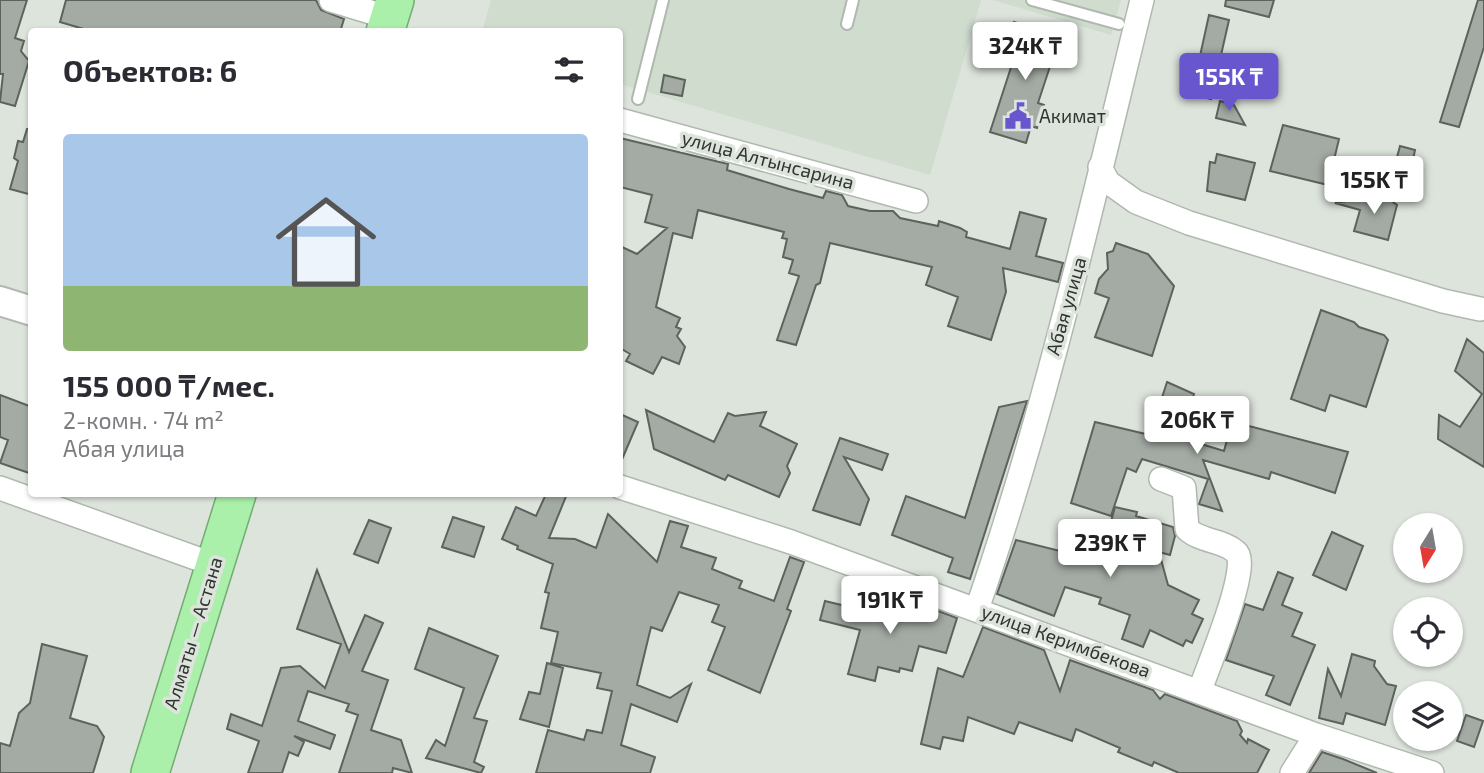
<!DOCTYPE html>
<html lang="ru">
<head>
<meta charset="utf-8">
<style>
	body { margin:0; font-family:"Exo 2",sans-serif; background:#f2f2f3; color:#2b2b33; height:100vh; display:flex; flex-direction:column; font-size:26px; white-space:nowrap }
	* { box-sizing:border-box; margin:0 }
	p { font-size:23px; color:#7c7c81 }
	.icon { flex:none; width:38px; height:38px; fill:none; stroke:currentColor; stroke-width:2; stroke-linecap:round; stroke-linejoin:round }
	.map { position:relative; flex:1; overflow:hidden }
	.details { position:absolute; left:28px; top:28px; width:595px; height:469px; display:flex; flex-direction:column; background:#fff; border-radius:7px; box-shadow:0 2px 5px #0004 }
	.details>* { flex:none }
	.needle { width:46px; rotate:191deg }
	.controls { position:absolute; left:1393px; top:513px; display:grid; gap:14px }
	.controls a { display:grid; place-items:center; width:70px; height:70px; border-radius:50%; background:#fff; box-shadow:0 2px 5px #0004; font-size:35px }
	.price { position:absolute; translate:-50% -60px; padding:0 16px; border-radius:7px; background:#fff; color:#222; font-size:23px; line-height:46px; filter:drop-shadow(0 2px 4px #0008) }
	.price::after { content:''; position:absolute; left:50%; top:42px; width:21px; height:16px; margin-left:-10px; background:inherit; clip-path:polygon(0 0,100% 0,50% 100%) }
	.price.selected { background:#6856cf; color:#fff }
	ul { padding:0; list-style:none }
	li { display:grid; align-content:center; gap:14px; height:371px; padding:0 35px }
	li+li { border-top:2px solid #e1e1e2 }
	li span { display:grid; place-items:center; height:217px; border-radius:7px; color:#555 }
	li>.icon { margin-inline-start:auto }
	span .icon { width:126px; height:126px; fill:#fffc; stroke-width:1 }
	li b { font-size:30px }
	h2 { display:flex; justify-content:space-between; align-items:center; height:84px; padding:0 35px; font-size:30px }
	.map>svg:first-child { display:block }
	.built { fill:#cfdcce }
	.building { fill:#a4aba4; stroke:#5c635c; stroke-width:2 }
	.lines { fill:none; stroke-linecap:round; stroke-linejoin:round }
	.service-casing { stroke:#b0b8b0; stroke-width:14 }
	.minor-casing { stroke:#b0b8b0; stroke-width:26 }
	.tertiary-casing { stroke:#b0b8b0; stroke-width:32 }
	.trunk-casing { stroke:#72ac71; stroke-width:40 }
	.service { stroke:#fff; stroke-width:10 }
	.minor { stroke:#fff; stroke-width:23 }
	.tertiary { stroke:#fff; stroke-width:28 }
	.trunk { stroke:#abf0aa; stroke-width:37 }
	.labels { text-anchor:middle; stroke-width:7; stroke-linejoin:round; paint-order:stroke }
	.poi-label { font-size:19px; fill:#303330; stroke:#dde4dc; text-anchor:start }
	.street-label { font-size:19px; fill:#303330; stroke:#dde4dc }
</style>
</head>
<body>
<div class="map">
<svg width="1484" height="773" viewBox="0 0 1484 773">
	<rect width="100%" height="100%" fill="#dde4dc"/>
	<path class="built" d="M491 0H981L930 175 620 84V32H482Z
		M993 0H1121L1111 35Z"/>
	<path class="building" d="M0 0H27L15 38 24 41 21 51 29 61 15 106 0 102 3 74H0Z
		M66 0H316L321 10 344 19 340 32H94L60 22Z
		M1226 0H1274L1269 17 1225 6Z
		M1478 0H1484V47L1459 127 1440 122Z
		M1209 15 1229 20 1211 99 1195 95 1199 75 1196 74Z
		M1014 22 1057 35V45L1038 103 1044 105 1037 128 1031 126 1026 143 990 132 1015 55 1005 52Z
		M664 75 685 80 682 96 661 92Z
		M1220 101 1234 105 1245 125 1216 118Z
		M1283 125 1339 139 1328 185 1270 171Z
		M27 129H32V195L10 189 18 161 14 158 18 141 23 142Z
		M620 138 728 164 727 170 789 189 823 198 826 191 842 195 848 206 870 211H893L900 218 938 226 939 221 960 228 967 232 966 237 1010 249 1020 212 1046 219 1036 256 1063 263 1058 282 1003 268 1006 292 991 340 948 326 958 297 926 285 932 267 830 243 820 283 816 285 796 345 777 340 799 276 789 273 793 260 783 257 787 239 782 238 784 232 698 210 692 238 673 233 656 307 680 318 676 327 681 329 677 336 685 347 679 364 662 357 653 374 626 361 630 354 620 348V246L637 254 667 228 645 222 652 195 620 187Z
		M1400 146 1415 150 1412 165 1396 161Z
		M1217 154 1255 163 1245 200 1207 191 1210 162 1215 163Z
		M1383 195 1397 205 1388 240 1354 231 1360 210 1335 203Z
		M1116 243 1148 254 1174 286 1152 356 1095 337 1109 298 1095 293 1099 279 1108 269 1107 253 1113 251Z
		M1321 310 1354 322 1359 327 1384 335 1388 340 1366 407 1330 395 1325 411 1291 399Z
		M1467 339 1484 353V467L1438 439 1439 415 1460 427 1482 394 1455 371Z
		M1167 382 1194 394 1178 437 1224 451 1231 425 1244 429 1245 425 1348 452 1335 493 1271 472 1269 479 1203 460 1222 511 1199 504 1208 479 1142 459 1136 472 1127 468 1111 516 1071 503 1095 422 1150 435Z
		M0 395 32 407V474L0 463 8 440 0 437Z
		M1027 401 970 579 948 572 953 558 892 535 906 496 965 518 999 407Z
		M646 410 714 442 728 413 735 416 766 412 760 426 797 444 787 466 790 473 779 497 728 475 725 480 654 449Z
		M620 414 638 422 620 464Z
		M840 438 888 454 882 470 844 457 869 499 860 525 813 510Z
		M546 494H567L549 538 575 539 596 548 608 514 657 562 670 521 688 526 681 547 716 558 712 569 742 581 739 588 774 601 790 557 804 562 787 609 791 611 760 693 708 670 725 627 712 622 719 605 679 592 662 631 651 627 637 685 670 698 691 684 677 722 631 704 621 745 655 757 650 773H536L548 730 584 740 587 730 602 733 612 691 597 688 601 673 551 663 558 632 541 628 549 593 545 592 553 564 517 549 518 546 502 539 516 507 536 516Z
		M1115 507 1137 512 1136 516 1173 527 1175 536 1170 555 1159 552 1168 585 1199 600 1192 614 1203 619 1192 643 1186 640 1183 646 1150 630 1143 647 1122 639 1130 615 1099 604 1101 598 1065 587 1054 616 997 594 1016 540 1100 561Z
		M453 517 484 527 474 557 442 547Z
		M369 520 391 528 378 563 354 554Z
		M1332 532 1363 546 1346 590 1313 575Z
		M317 570 349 652 365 615 383 623 362 671 388 680 371 730 401 740 412 773 393 768 392 773H339L358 715 346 711 349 704 308 691 298 721 335 735 330 749 294 736 304 742 298 756 289 752 282 773H248L259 741 227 729 231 714 262 726 281 668 300 666 325 688 341 644 297 629Z
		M1278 572 1293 578 1282 605 1302 613 1292 636 1315 645 1290 705 1266 695 1274 676 1226 660 1245 604 1263 610Z
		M825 601 870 612 872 604 929 619 933 609 957 618 946 653 919 646 912 671 900 668 899 672 878 667 875 681 848 674 860 630 820 620Z
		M983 627 1044 650 1060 691 1070 660 1153 690 1160 699 1165 694 1237 721 1242 731 1240 735 1247 743 1248 739 1269 750 1257 773H1179L1154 762 1152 766 1118 752 1120 748 1076 729 1072 741 1019 722 1014 734 968 717 963 741 943 737 940 749 921 744 938 668 963 677Z
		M429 628 498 656 474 718 487 721 474 762 484 767 481 773 426 758 436 740 445 746 464 688 415 669Z
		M42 644 87 656 70 718 97 726 104 737 93 773H0V743L10 746 19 713 30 703Z
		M1352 654 1375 661 1374 666 1387 684 1396 686 1385 725 1346 713 1343 724 1319 718 1328 669 1341 696Z
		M547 663 563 668 549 727 520 719 529 692 540 694Z
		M1466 715 1483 721 1474 747 1457 741Z
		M1322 752 1343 759 1377 773H1309Z"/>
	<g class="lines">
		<defs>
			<path id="service" d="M1032 0 1119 24
				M847 24 853 0
				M638 99 663 0"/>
			<path id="minor" d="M331 0 390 18
				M620 120 916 201
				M1100 167 1108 182 1136 202 1189 223 1443 301 1480 309
				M1161 479 1184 488 1187 529C1201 542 1223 540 1236 552 1252 564 1207 669 1200 690
				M620 487 791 542 1316 735 1432 773
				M0 488 215 565
				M977 609C1046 410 1092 204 1142 0
				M1292 773 1316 735"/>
			<path id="tertiary" d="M0 301 32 311"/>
			<path id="trunk" d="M385 32 395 0
				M150 773 237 494"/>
		</defs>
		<use href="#service" class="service-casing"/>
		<use href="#minor" class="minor-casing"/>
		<use href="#tertiary" class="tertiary-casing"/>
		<use href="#trunk" class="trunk-casing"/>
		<use href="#service" class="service"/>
		<use href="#minor" class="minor"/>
		<use href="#tertiary" class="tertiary"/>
		<use href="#trunk" class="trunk"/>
	</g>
	<defs>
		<symbol id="civic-bare" viewBox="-9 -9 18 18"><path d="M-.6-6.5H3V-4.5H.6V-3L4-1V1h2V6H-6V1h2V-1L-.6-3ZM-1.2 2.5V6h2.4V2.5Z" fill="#6856cf" stroke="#dde4dc" stroke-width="2.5" paint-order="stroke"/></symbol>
	</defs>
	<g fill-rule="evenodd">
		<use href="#civic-bare" x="999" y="97" width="38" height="38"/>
	</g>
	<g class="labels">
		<g class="poi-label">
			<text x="1039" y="123">Акимат</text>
		</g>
		<g class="street-label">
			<text transform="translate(768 160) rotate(15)" y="7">улица Алтынсарина</text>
			<text transform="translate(1066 306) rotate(-74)" y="7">Абая улица</text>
			<text transform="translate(193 633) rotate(-73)" y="7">Алматы — Астана</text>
			<text transform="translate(1066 641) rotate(20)" y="7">улица Керимбекова</text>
		</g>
	</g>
</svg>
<div class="controls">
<a><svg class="needle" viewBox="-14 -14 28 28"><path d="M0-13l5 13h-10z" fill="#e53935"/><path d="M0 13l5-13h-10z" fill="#7c7c81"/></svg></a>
<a><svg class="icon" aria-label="locate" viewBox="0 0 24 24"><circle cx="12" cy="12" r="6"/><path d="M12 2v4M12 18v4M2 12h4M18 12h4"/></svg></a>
<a><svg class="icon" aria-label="layers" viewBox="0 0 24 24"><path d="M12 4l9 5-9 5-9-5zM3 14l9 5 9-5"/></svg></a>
</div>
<b class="price" style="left:1025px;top:82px">324K ₸</b>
<b class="price selected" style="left:1229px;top:113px">155K ₸</b>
<b class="price" style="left:1374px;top:216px">155K ₸</b>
<b class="price" style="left:1197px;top:456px">206K ₸</b>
<b class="price" style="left:1110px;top:579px">239K ₸</b>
<b class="price" style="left:890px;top:636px">191K ₸</b>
<section class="details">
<h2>Объектов: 6<svg class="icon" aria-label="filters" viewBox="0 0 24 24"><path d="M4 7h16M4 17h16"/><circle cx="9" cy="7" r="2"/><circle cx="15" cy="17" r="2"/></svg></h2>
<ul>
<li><span style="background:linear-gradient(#a9c7e8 70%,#8fb573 0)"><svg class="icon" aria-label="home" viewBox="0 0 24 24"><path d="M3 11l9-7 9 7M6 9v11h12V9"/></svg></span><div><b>155 000 ₸/мес.</b><p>2-комн. · 74 m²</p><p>Абая улица</p></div></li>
</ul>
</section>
</div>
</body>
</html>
